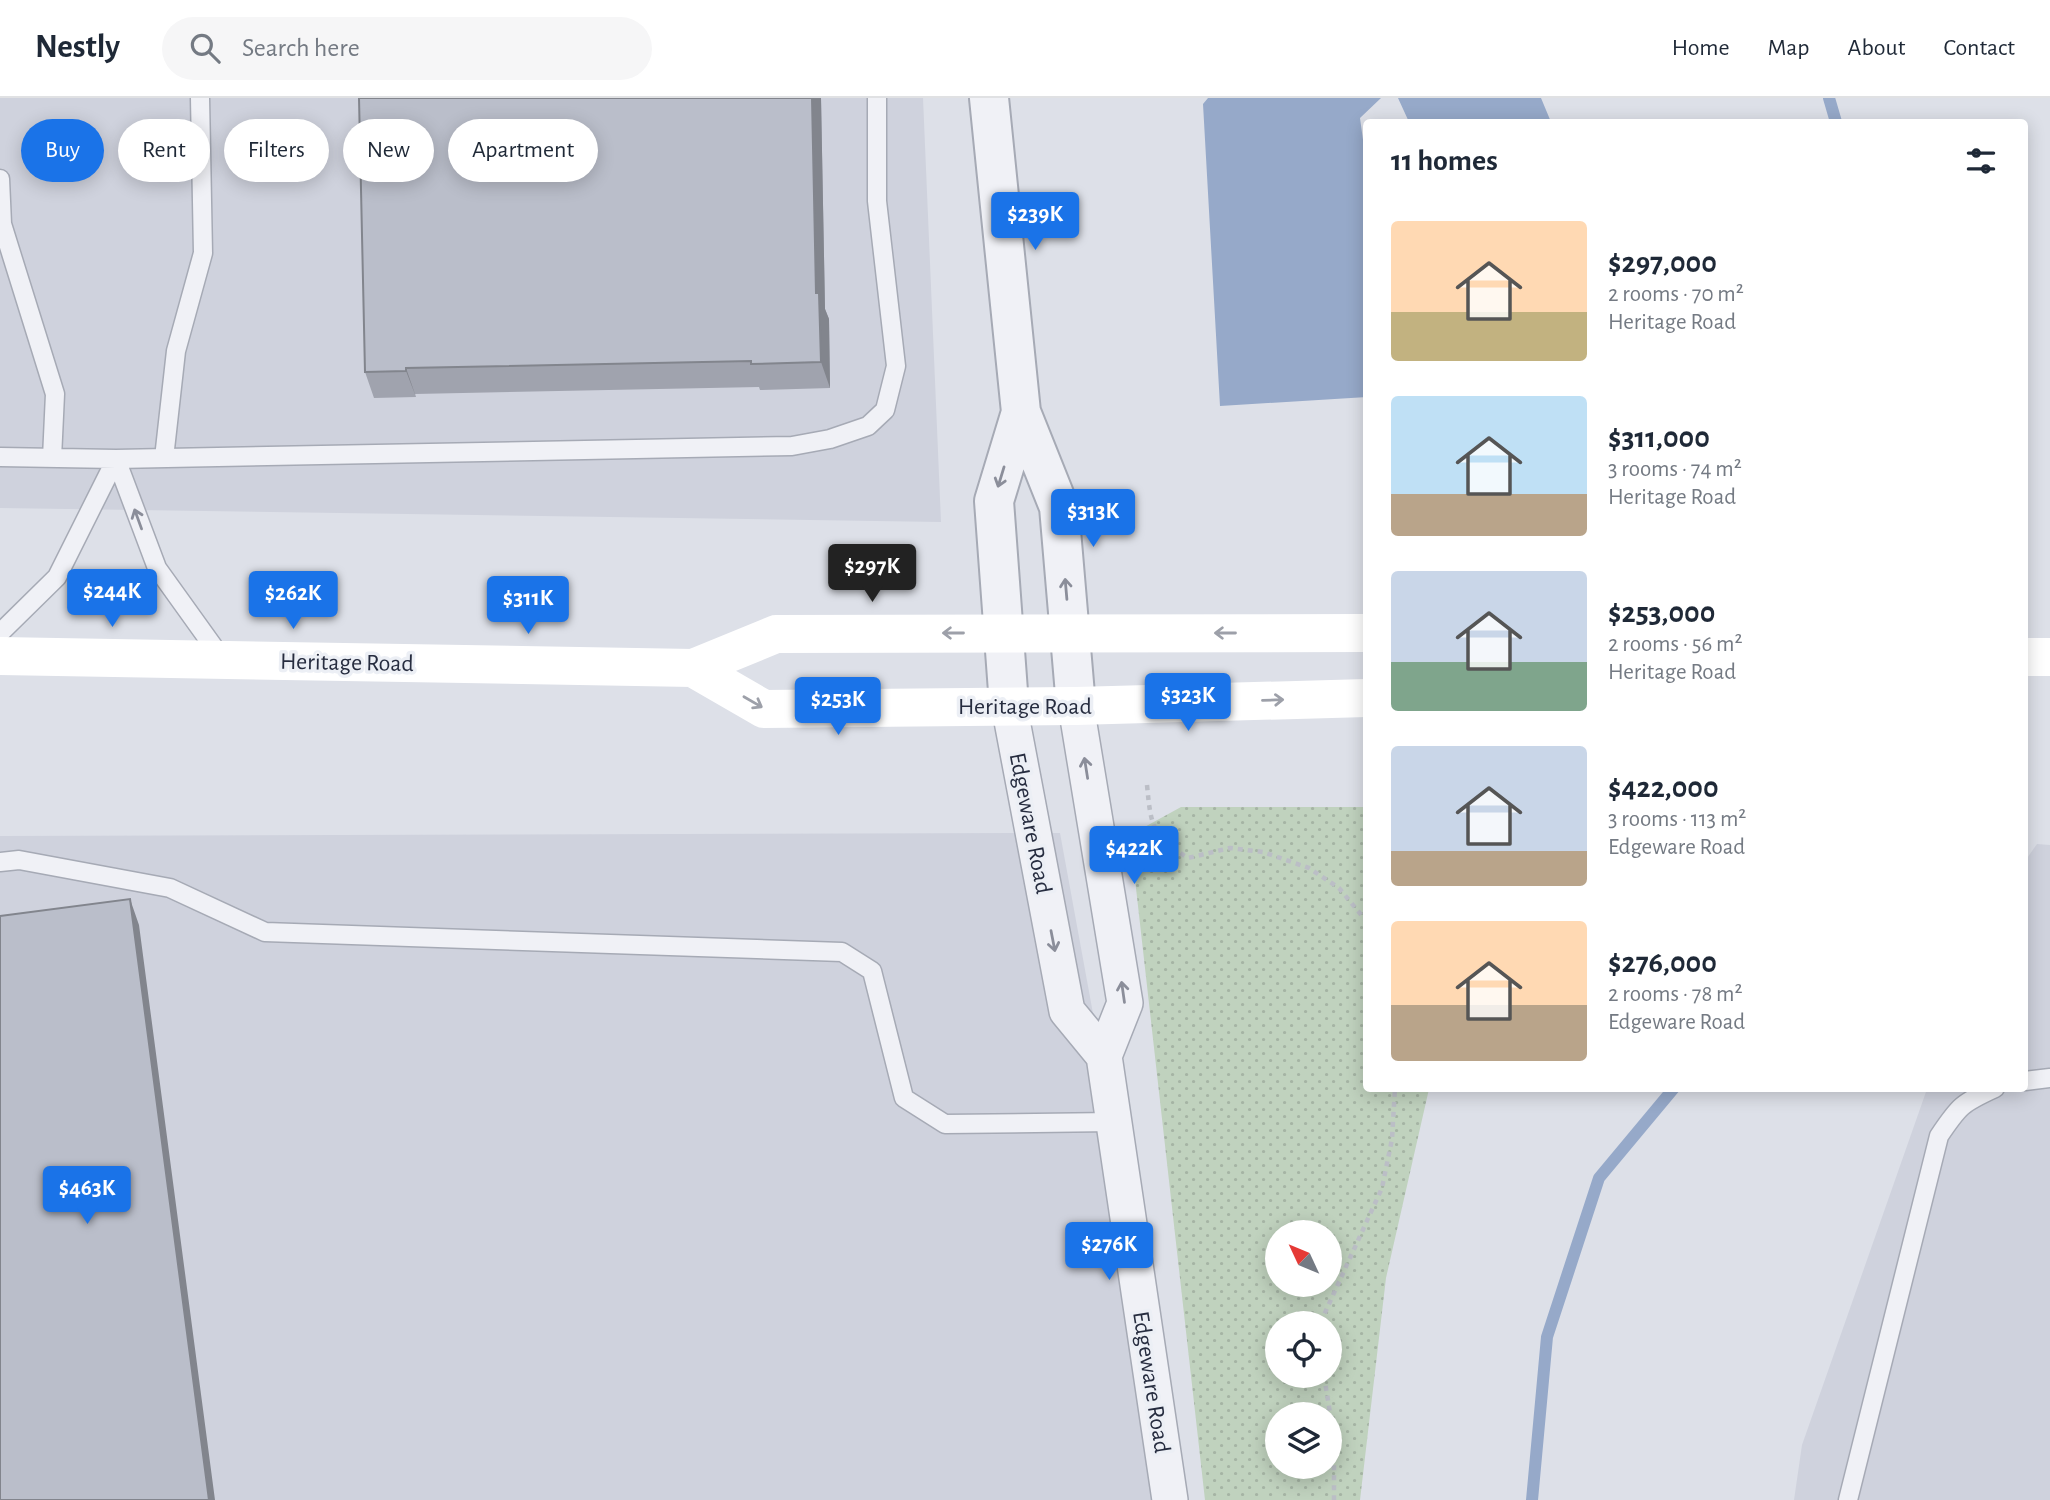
<!DOCTYPE html>
<html lang="en">
<head>
<meta charset="utf-8">
<style>
	body { margin:0; font-family:"Alegreya Sans",sans-serif; background:#f6f6f7; color:#1f2937; height:100vh; display:flex; flex-direction:column; font-size:26px; white-space:nowrap }
	* { box-sizing:border-box; margin:0 }
	p { font-size:23px; color:#747a83 }
	.icon { flex:none; width:38px; height:38px; fill:none; stroke:currentColor; stroke-width:2; stroke-linecap:round; stroke-linejoin:round }
	.map { position:relative; flex:1; overflow:hidden }
	.panel { position:absolute; left:1363px; top:21px; width:665px; height:973px; display:flex; flex-direction:column; background:#fff; border-radius:7px; box-shadow:0 4px 18px #0003 }
	.panel>* { flex:none }
	.top-card { position:absolute; left:21px; top:21px; width:665px; height:63px; display:flex; gap:14px }
	.needle { width:46px; rotate:314deg }
	.controls { position:absolute; left:1265px; top:1122px; display:grid; gap:14px }
	.controls a { display:grid; place-items:center; width:77px; height:77px; border-radius:50%; background:#fff; box-shadow:0 4px 18px #0003; font-size:35px }
	.price { position:absolute; translate:-50% -60px; padding:0 16px; border-radius:7px; background:#1a73e8; color:#fff; font-size:23px; line-height:46px; filter:drop-shadow(0 2px 4px #0008) }
	.price::after { content:''; position:absolute; left:50%; top:42px; width:21px; height:16px; margin-left:-10px; background:inherit; clip-path:polygon(0 0,100% 0,50% 100%) }
	.price.current { background:#222; color:#fff }
	ul { padding:0; list-style:none }
	li { display:flex; align-items:center; gap:21px; height:175px; padding:0 28px }
	li span { display:grid; place-items:center; flex:none; width:196px; height:140px; border-radius:7px; color:#555 }
	li>.icon { margin-inline-start:auto }
	span .icon { width:84px; height:84px; fill:#fffc; stroke-width:1 }
	li b { font-size:30px }
	h2 { display:flex; justify-content:space-between; align-items:center; height:84px; padding:0 28px; font-size:30px }
	.tag { padding:0 24px; border-radius:32px; background:#fff; box-shadow:0 4px 18px #0003; font-size:24px; line-height:63px }
	.tag.current { background:#1a73e8; color:#fff }
	header { display:flex; align-items:center; gap:42px; box-sizing:border-box; height:98px; padding:0 35px; background:#fff; border-bottom:2px solid #e0e1e3 }
	header strong { font-size:33px }
	nav { display:flex; gap:38px; margin-inline-start:auto; font-size:24px }
	.search { width:490px; height:63px; background:#f6f6f7; display:flex; align-items:center; gap:18px; box-sizing:border-box; padding:0 24px; border-radius:38px; color:#747a83; font-size:26px }
	.map>svg:first-child { display:block }
	.built { fill:#cfd2dd }
	.park { fill:url(#park-dots); fill-rule:evenodd }
	.water { fill:#96a9c9 }
	.lines { fill:none; stroke-linecap:round; stroke-linejoin:round }
	.stream { stroke:#96a9c9; stroke-width:12 }
	.service-casing { stroke:#a6aab5; stroke-width:21 }
	.minor-casing { stroke:#a6aab5; stroke-width:38 }
	.tertiary-casing { stroke:#a6aab5; stroke-width:42 }
	.path { stroke:#bbbec6; stroke-width:4.5; stroke-dasharray:5 5; stroke-linecap:butt }
	.service { stroke:#f0f1f6; stroke-width:18 }
	.minor { stroke:#f0f1f6; stroke-width:35 }
	.tertiary { stroke:#f0f1f6; stroke-width:38 }
	.secondary { stroke:#fff; stroke-width:38 }
	.wall { fill:#a0a3ae }
	.shaded-wall { fill:#82858d }
	.building { fill:#babeca; stroke:#82858d; stroke-width:2 }
	.oneway { stroke:#8b8e9a }
	.oneway2 { stroke:#9da0a9 }
	.labels { text-anchor:middle; stroke-width:7; stroke-linejoin:round; paint-order:stroke }
	.street-label { font-size:24px; fill:#262c3f; stroke:#eceff5 }
</style>
</head>
<body>
<header>
<strong>Nestly</strong>
<div class="search"><svg class="icon" aria-label="search" viewBox="0 0 24 24"><circle cx="10" cy="10" r="6"/><path d="M15 15l6 6"/></svg>Search here</div>
<nav><a>Home</a><a>Map</a><a>About</a><a>Contact</a></nav>
</header>
<div class="map">
<svg width="2050" height="1402" viewBox="0 0 2050 1402">
	<defs>
		<pattern id="park-dots" width="8" height="8" patternUnits="userSpaceOnUse" patternTransform="scale(1.75)"><rect width="8" height="8" fill="#c0d2be"/><path d="M2 2h.1M6 6h.1" fill="none" stroke="#a5b4a4" stroke-width="1.8" stroke-linecap="round"/></pattern>
	</defs>
	<rect width="100%" height="100%" fill="#dde0e8"/>
	<path class="built" d="M0 0H923L941 424 0 410Z
		M1060 735 1182 1402H0V738Z
		M2037 746 2050 747V1402H1794L1802 1347 1927 991 2025 990V763Z"/>
	<path class="park" d="M1181 709H1367V990L1429 991 1386 1180 1360 1402H1205L1130 737ZM1278 1134H1330V1186H1278ZM1278 1225H1330V1278H1278ZM1278 1316H1330V1368H1278Z"/>
	<path class="water" d="M1208 0H1381L1360 20 1367 71V299L1220 308 1203 6Z
		M1398 0H1541L1551 24H1409Z"/>
	<g class="lines">
		<path class="stream" d="M1829 0 1836 24
			M1532 1402 1547 1239 1599 1080 1674 990"/>
		<defs>
			<path id="service" d="M0 81 2 126 55 296 52 360
				M0 359 116 361 792 348 830 341 868 328 885 312 896 268 877 103V0
				M164 360 176 253 203 155 200 0
				M116 361 157 470 223 562
				M0 535 57 479 116 361
				M0 764 19 762 170 790 265 834 842 854 872 873 904 1000 945 1026 1113 1024
				M2025 983 2050 980
				M1848 1402 1939 1038C1959 1008 1962 1005 1995 990"/>
			<path id="minor" d="M1009 607 1067 913 1104 958
				M1076 608 1125 905 1104 958 1170 1402"/>
			<path id="tertiary" d="M989 0 1021 314 1059 409 1076 608
				M1009 607 994 403 1021 314"/>
		</defs>
		<use href="#service" class="service-casing"/>
		<use href="#minor" class="minor-casing"/>
		<use href="#tertiary" class="tertiary-casing"/>
		<path class="path" d="M1147 687C1151 729 1152 737 1188 760L1230 750 1263 754 1309 770 1339 790 1367 824
			M1323 1225V1219L1382 1090 1392 1041 1395 990
			M1324 1278 1334 1339V1402"/>
		<use href="#service" class="service"/>
		<use href="#minor" class="minor"/>
		<use href="#tertiary" class="tertiary"/>
		<path class="secondary" d="M0 558 693 570 776 536 1367 535
			M2025 559H2050
			M693 570 764 611 1076 608 1367 600"/>
	</g>
	<path class="wall" d="M359 0H821L825 211 829 221 830 290 760 292 759 289 415 296 416 299 374 300 365 274Z"/>
	<path class="shaded-wall" d="M812 0H821L825 211 829 221 830 290 821 264 816 195Z
		M406 270 415 296 416 299 406 273Z
		M130 801 139 827 215 1402H209Z"/>
	<path class="building" d="M359 0H812L816 195H819L821 264 751 266V263L406 270V273L365 274Z
		M130 801 209 1402H0V818Z"/>
	<defs><path id="oneway-shaft" d="M-6 0H5M1.5-3L5.5 0L1.5 3" fill="none" stroke-width="1.6" stroke-linecap="round" stroke-linejoin="round" transform="scale(1.75)"/></defs>
	<g class="oneway">
		<use href="#oneway-shaft" transform="translate(1001 379) rotate(107)"/>
		<use href="#oneway-shaft" transform="translate(138 421) rotate(-110)"/>
		<use href="#oneway-shaft" transform="translate(1066 491) rotate(-95)"/>
		<use href="#oneway-shaft" transform="translate(1086 670) rotate(-99)"/>
		<use href="#oneway-shaft" transform="translate(1053 843) rotate(79)"/>
		<use href="#oneway-shaft" transform="translate(1123 894) rotate(-98)"/>
	</g>
	<g class="oneway2">
		<use href="#oneway-shaft" transform="translate(953 535) rotate(180)"/>
		<use href="#oneway-shaft" transform="translate(1225 535) rotate(180)"/>
		<use href="#oneway-shaft" transform="translate(1273 602) rotate(-2)"/>
		<use href="#oneway-shaft" transform="translate(753 604) rotate(30)"/>
	</g>
	<g class="labels">
		<g class="street-label">
			<text transform="translate(347 564) rotate(1)" y="8">Heritage Road</text>
			<text x="1025" y="616">Heritage Road</text>
			<text transform="translate(1031 725) rotate(79)" y="8">Edgeware Road</text>
			<text transform="translate(1152 1284) rotate(81)" y="8">Edgeware Road</text>
		</g>
	</g>
</svg>
<div class="controls">
<a><svg class="needle" viewBox="-14 -14 28 28"><path d="M0-13l5 13h-10z" fill="#e53935"/><path d="M0 13l5-13h-10z" fill="#747a83"/></svg></a>
<a><svg class="icon" aria-label="locate" viewBox="0 0 24 24"><circle cx="12" cy="12" r="6"/><path d="M12 2v4M12 18v4M2 12h4M18 12h4"/></svg></a>
<a><svg class="icon" aria-label="layers" viewBox="0 0 24 24"><path d="M12 4l9 5-9 5-9-5zM3 14l9 5 9-5"/></svg></a>
</div>
<b class="price" style="left:1035px;top:154px">$239K</b>
<b class="price" style="left:1093px;top:451px">$313K</b>
<b class="price current" style="left:872px;top:506px">$297K</b>
<b class="price" style="left:112px;top:531px">$244K</b>
<b class="price" style="left:293px;top:533px">$262K</b>
<b class="price" style="left:528px;top:538px">$311K</b>
<b class="price" style="left:1188px;top:635px">$323K</b>
<b class="price" style="left:838px;top:639px">$253K</b>
<b class="price" style="left:1134px;top:788px">$422K</b>
<b class="price" style="left:87px;top:1128px">$463K</b>
<b class="price" style="left:1109px;top:1184px">$276K</b>
<div class="top-card">
<a class="tag current">Buy</a>
<a class="tag">Rent</a>
<a class="tag">Filters</a>
<a class="tag">New</a>
<a class="tag">Apartment</a>
</div>
<section class="panel">
<h2>11 homes<svg class="icon" aria-label="filters" viewBox="0 0 24 24"><path d="M4 7h16M4 17h16"/><circle cx="9" cy="7" r="2"/><circle cx="15" cy="17" r="2"/></svg></h2>
<ul>
<li><span style="background:linear-gradient(#ffd9b3 65%,#c2b280 0)"><svg class="icon" aria-label="home" viewBox="0 0 24 24"><path d="M3 11l9-7 9 7M6 9v11h12V9"/></svg></span><div><b>$297,000</b><p>2 rooms · 70 m²</p><p>Heritage Road</p></div></li>
<li><span style="background:linear-gradient(#bfe0f5 70%,#b9a48a 0)"><svg class="icon" aria-label="home" viewBox="0 0 24 24"><path d="M3 11l9-7 9 7M6 9v11h12V9"/></svg></span><div><b>$311,000</b><p>3 rooms · 74 m²</p><p>Heritage Road</p></div></li>
<li><span style="background:linear-gradient(#c9d6e8 65%,#7fa58c 0)"><svg class="icon" aria-label="home" viewBox="0 0 24 24"><path d="M3 11l9-7 9 7M6 9v11h12V9"/></svg></span><div><b>$253,000</b><p>2 rooms · 56 m²</p><p>Heritage Road</p></div></li>
<li><span style="background:linear-gradient(#c9d6e8 75%,#b9a48a 0)"><svg class="icon" aria-label="home" viewBox="0 0 24 24"><path d="M3 11l9-7 9 7M6 9v11h12V9"/></svg></span><div><b>$422,000</b><p>3 rooms · 113 m²</p><p>Edgeware Road</p></div></li>
<li><span style="background:linear-gradient(#ffd9b3 60%,#b9a48a 0)"><svg class="icon" aria-label="home" viewBox="0 0 24 24"><path d="M3 11l9-7 9 7M6 9v11h12V9"/></svg></span><div><b>$276,000</b><p>2 rooms · 78 m²</p><p>Edgeware Road</p></div></li>
</ul>
</section>
</div>
</body>
</html>
